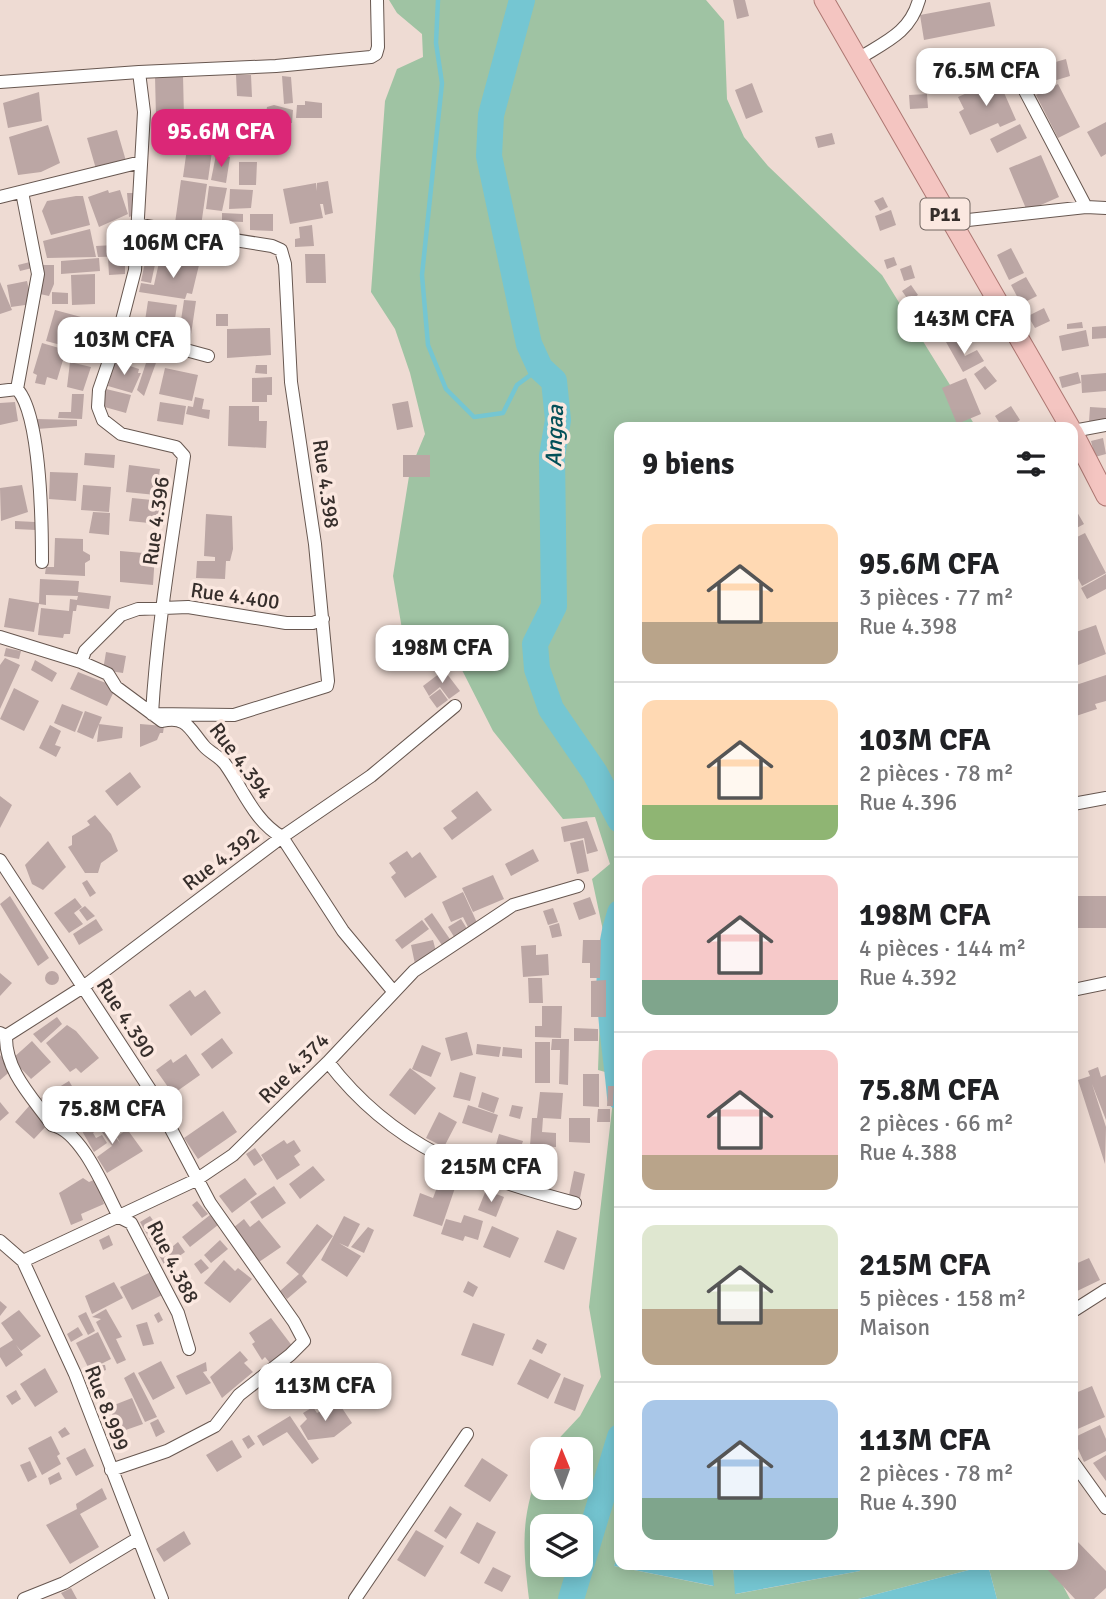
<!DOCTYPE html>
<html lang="fr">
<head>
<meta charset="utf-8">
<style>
	body { margin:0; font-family:Signika,sans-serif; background:#f2f2f2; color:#202124; height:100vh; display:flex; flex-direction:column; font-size:26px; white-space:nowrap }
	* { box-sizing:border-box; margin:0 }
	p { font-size:23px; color:#757577 }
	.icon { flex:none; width:38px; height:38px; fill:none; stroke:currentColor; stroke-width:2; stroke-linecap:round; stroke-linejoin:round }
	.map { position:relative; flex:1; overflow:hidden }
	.sheet { position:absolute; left:614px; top:422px; width:464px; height:1148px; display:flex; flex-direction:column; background:#fff; border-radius:14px; box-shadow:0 4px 18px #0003 }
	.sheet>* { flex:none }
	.needle { width:46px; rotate:359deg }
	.controls { position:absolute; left:530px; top:1437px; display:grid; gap:14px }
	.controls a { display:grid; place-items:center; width:63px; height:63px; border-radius:14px; background:#fff; box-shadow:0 4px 18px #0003; font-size:35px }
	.price { position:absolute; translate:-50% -60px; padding:0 16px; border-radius:14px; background:#fff; color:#222; font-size:23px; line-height:46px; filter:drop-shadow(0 2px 4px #0008) }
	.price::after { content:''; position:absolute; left:50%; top:42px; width:21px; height:16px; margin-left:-10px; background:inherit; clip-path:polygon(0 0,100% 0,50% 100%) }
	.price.selected { background:#db2777; color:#fff }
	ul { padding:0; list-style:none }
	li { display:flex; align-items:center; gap:21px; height:175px; padding:0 28px }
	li+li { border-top:2px solid #e0e0e0 }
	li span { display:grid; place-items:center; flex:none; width:196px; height:140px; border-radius:14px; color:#555 }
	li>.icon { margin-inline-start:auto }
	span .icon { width:84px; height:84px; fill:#fffc; stroke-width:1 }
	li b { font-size:30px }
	h2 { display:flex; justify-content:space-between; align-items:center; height:84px; padding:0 28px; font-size:30px }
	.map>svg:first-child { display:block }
	.green { fill:#9fc3a3; fill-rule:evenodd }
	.water { fill:#75c6d2 }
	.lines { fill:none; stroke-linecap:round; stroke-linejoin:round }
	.stream { stroke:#75c6d2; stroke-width:4.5 }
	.river { stroke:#75c6d2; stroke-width:26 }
	.building { fill:#bba6a4 }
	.street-casing { stroke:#675750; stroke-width:14 }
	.primary-casing { stroke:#ad7772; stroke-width:21 }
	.street { stroke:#fff; stroke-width:12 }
	.primary { stroke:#f4c5c1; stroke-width:19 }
	.labels { text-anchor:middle; stroke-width:7; stroke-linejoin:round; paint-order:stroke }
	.shield { fill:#fbe8e0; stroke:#716661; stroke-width:2 }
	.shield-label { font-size:19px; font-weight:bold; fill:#362e2b }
	.street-label { font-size:21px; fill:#362e2b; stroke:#fbe8e0 }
	.water-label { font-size:23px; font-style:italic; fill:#024f58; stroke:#fbe8e0 }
</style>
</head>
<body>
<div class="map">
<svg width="1106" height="1599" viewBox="0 0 1106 1599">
	<rect width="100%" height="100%" fill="#eedbd3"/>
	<path class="green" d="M389 0H706L724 21 727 99 744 137 768 166 882 275 976 427H620V1553L614 1566 713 1586 712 1565H733L736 1594 860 1571 859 1565H1052L1070 1599H997L988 1565 858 1599H529C522 1539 521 1518 542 1460V1488H581V1449H549L580 1416 601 1377 589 1307 616 1075 598 1070 600 1013 608 954 592 879 610 864 595 817 563 819 493 731 462 670 423 665 403 635 393 576 410 470 425 434 410 373 395 329 371 292 385 101 397 69 423 57 422 34 397 13ZM542 1526H581V1564H542Z"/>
	<path class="water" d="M619 1553 620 1564 712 1565 714 1586 614 1566Z
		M733 1565H859L860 1571 735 1594Z
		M988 1565 997 1599H858Z"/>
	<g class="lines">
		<path class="stream" d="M438 0 436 43 442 83 422 275 428 345 446 389 474 417 503 413 517 385 540 368"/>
		<path class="river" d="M522 0 491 115 489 156 529 344 540 368 554 381 558 420 552 456 554 606 535 644 537 669 551 709 595 773 620 820
			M620 913C599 975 615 1035 620 1097
			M571 1599 620 1437"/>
	</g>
	<path class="building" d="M733 0H745L749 16 737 19Z
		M990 2 995 26 924 40 920 15Z
		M1066 59 1070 76 1050 82 1045 65Z
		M183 75 184 118 156 117 155 76Z
		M236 75H251L252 97 237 96Z
		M282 76 291 77 293 103 284 104Z
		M998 79 1016 120 1000 127 998 123 970 135 959 112 964 109 958 97Z
		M752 83 763 112 746 119 735 90Z
		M1058 84 1080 127 1058 138 1036 95Z
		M39 92 42 121 8 128 3 103Z
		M927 94 928 108 910 109 909 95Z
		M305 101 322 103V118H296L297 105H305Z
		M274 105 293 110 292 123 265 120 267 107Z
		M1106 122V154L1101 157 1087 132Z
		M1020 124 1027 138 997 153 990 139Z
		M48 125 60 163 41 172 18 175 9 137Z
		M117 130 126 161 96 169 87 138Z
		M241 131 260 132V152L240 151Z
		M832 133 835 144 818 148 815 137Z
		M189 134 214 137 208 180 183 177Z
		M216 155 230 157 226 183 211 180Z
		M1041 155 1059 197 1027 211 1009 168Z
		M239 162H257L256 185H239Z
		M181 180 207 184 201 226 175 223Z
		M328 181 333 213 325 215 323 204H320L323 218 290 224 283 189 316 183 317 191V183Z
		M209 186 227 188 222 211 206 209Z
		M230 189 253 190 251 208 229 209Z
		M108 190 109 193 120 190 128 214 99 227 88 197Z
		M127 193H136L135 215 129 217Z
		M76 196H83L90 225 51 235 42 211 47 201Z
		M883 197 888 207 880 211 874 201Z
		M891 210 896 225 880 231 875 216Z
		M222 213 243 214V222L222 221Z
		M250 214H273V231L250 230Z
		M312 225 314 246 295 247V239L300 238 299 227Z
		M90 229 96 257 47 258 43 241Z
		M152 236 209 246 207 262 163 255 162 258 146 256Z
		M133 244V256L98 257 96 246Z
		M1011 248 1024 273 1009 280 997 255Z
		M305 254H325L326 283H306Z
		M894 257 897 265 887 269 884 260Z
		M99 258 100 271 61 274V261Z
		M108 258H125V274L109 275Z
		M146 258 156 260 151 283 141 281Z
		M160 258 199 265 192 294 187 293 185 299 139 292 141 283 154 285Z
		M30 262 32 268 20 271 18 265Z
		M41 265H54V284L49 296 40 294Z
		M911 265 915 278 904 281 900 269Z
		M95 274V304L72 305 71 275Z
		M1026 277 1037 296 1021 304 1011 285Z
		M27 281 32 304 11 307 7 285Z
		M0 282 12 310 0 314Z
		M911 285 918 295 909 301 902 291Z
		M52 292 68 293V304H52Z
		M184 300 196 301 189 348 177 347Z
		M148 301 177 305 172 339 143 334Z
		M921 302 934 322 924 329 911 308Z
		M1044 308 1050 321 1035 328 1028 316Z
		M55 310 81 317 72 348 46 341Z
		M216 314H228V326H216Z
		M1082 322 1083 328 1067 329V324Z
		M1106 326V338L1092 339V327Z
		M270 328 271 355 227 358V329Z
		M1086 330 1089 346 1062 351 1059 336Z
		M955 337 965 356 977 350 984 361 963 372 946 342Z
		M42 343 66 350 57 380 47 377 45 385 35 383 37 375 33 373Z
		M148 357 157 360 144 396 137 390Z
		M115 361 139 369 138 373H141L132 393 108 386Z
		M70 362 91 367 83 391 67 387Z
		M256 365H267V374L255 373Z
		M985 366 997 381 985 390 974 374Z
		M165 368 198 375 192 401 159 394Z
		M1078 372 1081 383 1062 388 1059 377Z
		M1106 373V391L1082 393 1081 375Z
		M272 377V395H267V402H252V378Z
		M966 378 981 414 957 424 942 388Z
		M106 389 131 395 126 413 101 406Z
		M72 394H84L82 419 58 418 59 412H71Z
		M195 397 204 399 202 409 210 410 209 419 186 414 188 406 193 407Z
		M408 401 413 427 397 430 392 404Z
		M15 402 18 421 0 425V403Z
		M160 402 186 406 183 425 157 421Z
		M229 406H259V421H267L266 448 228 446Z
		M1011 406 1020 420 1009 427H1002L995 416Z
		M1090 407 1106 408V423L1089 422Z
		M36 419 77 420V426L37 429Z
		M1103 438 1106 454 1095 457 1091 441Z
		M85 453 115 455 114 468 84 465Z
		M403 455H430V477H403Z
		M129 465 160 469 156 495 126 492Z
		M50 472 78 473 76 501 49 499Z
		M22 485 28 512 1 521 0 488Z
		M83 485 111 487 109 512 81 510Z
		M132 498 162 501 159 524 129 521Z
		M1073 505 1084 524 1073 530Z
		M93 512 110 513 109 535 89 533Z
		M206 514 232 516 233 549 230 561H226L225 579 196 578 197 561H215V557L204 556Z
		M15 521 35 522 36 530 15 529Z
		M1085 533 1106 573 1082 586 1073 569V539Z
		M55 538 83 539V551L90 555V560L85 563V576L45 574 46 567H54Z
		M120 551 155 554 153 585 120 582Z
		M1106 574V589L1087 599 1081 588Z
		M40 579 79 581 78 592 111 596 109 609 77 605 76 611H73L70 634H64L63 638 38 635 41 608 69 611 70 599 77 600 78 596 46 595V605L39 604 34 632 4 627 9 598 39 603Z
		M1096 625 1106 654 1078 665 1073 651V633Z
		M6 648 21 651 19 659 4 656Z
		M106 652 126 656 123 673 103 670Z
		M5 658 20 665 0 709V665Z
		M35 660 57 673 52 682 31 670Z
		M444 670 460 691 449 699 440 687 429 696 423 686Z
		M78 672 116 687 107 706 70 689Z
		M1106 675V701L1095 704 1097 709 1073 717V686Z
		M14 688 39 701 24 731 0 719Z
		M440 689 448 700 437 708 429 697Z
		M62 704 83 712 75 732 54 723Z
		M85 711 102 717 93 739 77 732Z
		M99 724 123 727 122 738 97 742Z
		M140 724 164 726 163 733H160L157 740 140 747Z
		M50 725 61 731 55 745 61 747 56 757 39 748Z
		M130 772 141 787 117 806 105 791Z
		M477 791 492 810 452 840 443 828 457 818 451 811Z
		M0 796 12 805 0 828Z
		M95 815 111 834 118 851 101 863 98 873H85L68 847 72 845V836L90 825 87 821Z
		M587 821 598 851 587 854 584 838 564 842 561 827Z
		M583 840 589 871 577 874 570 843Z
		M48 841 66 867 43 890 32 884 25 865Z
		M533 849 539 861 511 876 505 864Z
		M407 851 412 858 420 852 437 877 405 898 391 877 396 873 389 863Z
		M493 875 504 899 473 912 462 888Z
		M87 880 96 893 90 897 82 883Z
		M463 892 479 927 470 931 463 917 451 922 442 902Z
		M10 896 49 958 38 966 0 904Z
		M1073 896H1106V928H1073Z
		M590 897 596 914 579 920 573 903Z
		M75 898 82 907 74 913 83 924 69 933 54 913Z
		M85 906 95 916 87 921 79 910Z
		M553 908 558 922 548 925 543 911Z
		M432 913 454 945 446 951 424 919Z
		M96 919 103 930 79 945 73 934Z
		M461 919 469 932 456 940 448 927Z
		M422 920 429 929 402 949 395 940Z
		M559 923 562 936 552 938 549 926Z
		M433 940 438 959 415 964 411 945Z
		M583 940H601L600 978H590V963H582Z
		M536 945V955L548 954 549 975 523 977 521 946Z
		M45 978a7 7 0 1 1 14 0a7 7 0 1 1-14 0Z
		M0 973 12 983 0 996Z
		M528 978H542L543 1003H529Z
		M606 980V1017H591V981Z
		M190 990 195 997 205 990 221 1013 191 1036 169 1005Z
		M542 1006H562L561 1038 535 1037V1026H542Z
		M57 1017 62 1024 41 1043 33 1034Z
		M67 1025 76 1031 99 1058 81 1073 76 1068 70 1072 46 1043Z
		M574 1028 598 1029V1041H574Z
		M467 1032 473 1055 451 1061 445 1038Z
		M222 1038 233 1053 212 1069 201 1054Z
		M552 1039H569L568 1085 559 1084 560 1050H551Z
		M32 1041 51 1062 31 1079 12 1059Z
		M535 1042H550V1083H535Z
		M477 1044 501 1047 499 1057 476 1054Z
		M422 1045 441 1053 431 1077 412 1069Z
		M503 1047 522 1049V1058L502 1056Z
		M186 1054 200 1075 173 1094 156 1070 171 1059 173 1063Z
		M0 1055 13 1069 0 1080Z
		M1098 1067 1101 1077 1106 1075V1120L1092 1084 1106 1127 1105 1164 1078 1080 1090 1076 1088 1071Z
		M410 1068 436 1088 415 1115 389 1095Z
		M460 1072 476 1077 470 1101 453 1097Z
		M583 1074H599V1107L583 1106Z
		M69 1081 82 1103 57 1119 41 1098Z
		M608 1086H614L613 1106H607Z
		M482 1092 499 1098 494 1113 478 1107Z
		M540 1092 563 1093 561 1119 543 1118 542 1132 556 1133V1147L530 1146 532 1118H537Z
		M0 1102 9 1113 0 1121Z
		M30 1105 49 1123 34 1139 15 1122Z
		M468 1105 498 1115 492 1133 462 1123Z
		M512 1105 523 1107 520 1119 509 1116Z
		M598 1109H610V1122H597Z
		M223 1111 237 1132 198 1159 184 1138Z
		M439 1112 457 1122 444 1147 426 1138Z
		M101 1118 120 1143 117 1137 127 1129 143 1151 107 1173 97 1157 112 1146 99 1128 93 1133 96 1138 102 1135 107 1143 94 1152 82 1131Z
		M569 1118H590V1143L569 1142Z
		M499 1134 523 1141 515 1165 492 1159Z
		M284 1140 287 1144 294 1140 301 1151 294 1156 300 1165 277 1180 261 1155Z
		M255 1148 263 1160 254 1166 246 1154Z
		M531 1148 553 1155 544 1183 523 1176Z
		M313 1166 325 1180 300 1199 289 1184Z
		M574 1171 585 1174 580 1198 569 1195Z
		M442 1174 458 1179 442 1226 413 1216 420 1193 433 1198Z
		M83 1178 89 1182 96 1179 104 1204 81 1214 83 1220 71 1225 59 1193Z
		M245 1178 257 1194 232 1213 219 1196Z
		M274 1186 286 1203 262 1219 250 1202Z
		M486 1190 504 1197 496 1217 478 1210Z
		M197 1201 208 1214 202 1218 192 1205Z
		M210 1215 218 1225 190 1247 182 1237Z
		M464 1215 483 1221 478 1240 465 1236 463 1241 441 1234 446 1219 461 1223Z
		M150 1216 172 1247 178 1242 185 1252 165 1266 140 1222Z
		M344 1216 360 1224 348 1247 339 1243 361 1256 347 1277 321 1260Z
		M244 1219 250 1227 259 1220 281 1247 259 1262 233 1228Z
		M317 1224 333 1236 302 1276 307 1282 287 1299 280 1291 299 1274 286 1263Z
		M492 1226 519 1238 510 1258 483 1247Z
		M368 1227 374 1230 364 1253 351 1247Z
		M557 1230 577 1238 564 1270 544 1262Z
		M109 1235 113 1245 103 1250 99 1240Z
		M220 1240 228 1249 211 1263 204 1255Z
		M1089 1258 1100 1280 1073 1293V1265Z
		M201 1259 209 1268 201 1274 194 1264Z
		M224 1260 235 1271 238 1268 252 1279 230 1303 204 1283Z
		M157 1269 162 1295 132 1310 120 1287Z
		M468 1281 478 1287 473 1297 463 1292Z
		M114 1282 123 1298 92 1314 85 1296Z
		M0 1301 7 1307 0 1316Z
		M106 1309 122 1337 116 1339 126 1360 117 1364 96 1322 101 1319 92 1317Z
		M19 1310 41 1336 21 1351 16 1345 23 1355 6 1367 0 1357V1348L13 1340 1 1323Z
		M86 1312 95 1331 88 1335 78 1316Z
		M159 1312 163 1320 158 1323 154 1315Z
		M271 1318 293 1347 270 1363 265 1357 262 1360 252 1344 255 1342 249 1333Z
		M147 1322 154 1344 143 1346 136 1325Z
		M473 1323 505 1334 493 1366 461 1355Z
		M78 1327 83 1335 71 1342 67 1334Z
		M98 1332 111 1359 99 1365H105L106 1370 90 1376 86 1370 89 1369 76 1343Z
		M537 1339 547 1344 542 1354 532 1349Z
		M240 1351 248 1360 244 1363 253 1372 222 1398 210 1377Z
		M530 1359 561 1374 548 1399 517 1384Z
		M161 1361 175 1388 153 1400 138 1373Z
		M206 1362 207 1371 203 1372 211 1383 186 1395 176 1376Z
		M45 1368 58 1392 35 1407 20 1384Z
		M134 1372 157 1417 145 1422 124 1378Z
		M564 1377 584 1385 575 1411 554 1403Z
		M1092 1386 1105 1417 1073 1431V1394Z
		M16 1390 21 1399 12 1405 6 1396Z
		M132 1398 143 1424 120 1432 109 1407Z
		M338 1402 352 1423 334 1437 308 1440 300 1426 307 1419 303 1413 313 1407 317 1413Z
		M290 1416 319 1459 312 1464 287 1432 263 1446 257 1436Z
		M158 1419 165 1432 156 1437 150 1423Z
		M1100 1425 1106 1439V1451L1084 1462 1073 1438Z
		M65 1427 70 1434 62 1438 58 1432Z
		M249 1435 255 1444 248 1449 242 1439Z
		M51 1436 60 1454 57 1456 61 1464 42 1475 28 1448Z
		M232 1440 242 1457 217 1472 206 1455Z
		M85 1448 94 1466 76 1476 66 1458Z
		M1106 1455V1481L1093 1463Z
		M482 1458 508 1475 490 1502 464 1486Z
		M30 1461 37 1477 28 1482 20 1465Z
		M59 1472 62 1479 50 1485 48 1478Z
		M102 1488 107 1499 80 1514 99 1547 70 1564 46 1525 77 1509 76 1504Z
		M450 1506 462 1514 446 1539 434 1531Z
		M477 1522 496 1532 479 1564 460 1553Z
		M416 1530 444 1546 425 1577 397 1560Z
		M184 1531 191 1544 164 1562 156 1549Z
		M1076 1540 1106 1571V1588L1094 1599H1075L1046 1568 1050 1564H1073V1542Z
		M493 1567 511 1576 502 1592 484 1583Z
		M71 1588 77 1599H65L61 1593Z"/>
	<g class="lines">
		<defs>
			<path id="street" d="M858 59C885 42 910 33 919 0
				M1014 70 1086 207
				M139 72 276 66 371 57 376 54 378 47 377 0
				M0 82 139 72 144 112 135 270 119 332 99 390 98 407 103 420 121 434 176 447 184 456C172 542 157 627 152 714L234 715 327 686 328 681 315 544 291 382 285 264 281 250 272 246 140 225
				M0 197 141 162
				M950 222 1086 207 1106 208
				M119 332 208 356
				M17 389C41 415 42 526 42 562
				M0 391 17 389 38 274 22 192
				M1073 431 1106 425
				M0 637 81 662 108 674 116 687 162 721C187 715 190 730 204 746 210 753 219 756 225 764 243 789 254 821 282 837L343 931 393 991
				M81 662 85 651 121 615 138 609 188 607 286 623H313L323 619
				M1073 804 1106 798
				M0 860 151 1091 210 1203 294 1322 304 1341 290 1355 239 1395 215 1426 167 1451 111 1470
				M1073 990 1106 983
				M0 1033 6 1036C5 1071 33 1098 52 1125 81 1130 105 1190 119 1217L131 1223 178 1313 189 1349
				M6 1036 83 987 282 837 371 776 455 706
				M328 1062C394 1148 474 1176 575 1203
				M0 1241 23 1261 75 1374 162 1599
				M23 1261 196 1180 233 1155 328 1062 414 971 513 905 578 886
				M1073 1311 1106 1290
				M1073 1462 1106 1508
				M24 1599 64 1583 137 1539
				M355 1599 467 1434"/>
			<path id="primary" d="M824 0 1070 427
				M1073 432 1106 496"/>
		</defs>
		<use href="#street" class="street-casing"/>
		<use href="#primary" class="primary-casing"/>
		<use href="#street" class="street"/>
		<use href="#primary" class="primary"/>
	</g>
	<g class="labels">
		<rect class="shield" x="920.5" y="198.5" width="49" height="31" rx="5"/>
		<g class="shield-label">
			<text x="945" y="221">P11</text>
		</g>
		<g class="street-label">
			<text transform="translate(326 484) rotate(82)" y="7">Rue 4.398</text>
			<text transform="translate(156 521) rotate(-82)" y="7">Rue 4.396</text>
			<text transform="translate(235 596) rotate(8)" y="7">Rue 4.400</text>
			<text transform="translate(241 761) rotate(53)" y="7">Rue 4.394</text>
			<text transform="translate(221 859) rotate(-37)" y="7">Rue 4.392</text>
			<text transform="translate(126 1018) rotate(57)" y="7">Rue 4.390</text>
			<text transform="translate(294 1068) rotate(-45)" y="7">Rue 4.374</text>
			<text transform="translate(173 1262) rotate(63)" y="7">Rue 4.388</text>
			<text transform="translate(107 1408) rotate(69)" y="7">Rue 8.999</text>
		</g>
		<g class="water-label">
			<text transform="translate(554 436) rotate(-88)" y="8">Angaa</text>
		</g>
	</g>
</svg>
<div class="controls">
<a><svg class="needle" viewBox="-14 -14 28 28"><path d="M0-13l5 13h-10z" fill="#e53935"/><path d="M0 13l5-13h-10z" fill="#757577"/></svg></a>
<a><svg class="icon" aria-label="layers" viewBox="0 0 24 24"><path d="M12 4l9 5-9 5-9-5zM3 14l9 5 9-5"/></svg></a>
</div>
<b class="price" style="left:986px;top:108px">76.5M CFA</b>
<b class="price selected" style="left:221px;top:169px">95.6M CFA</b>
<b class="price" style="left:173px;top:280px">106M CFA</b>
<b class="price" style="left:964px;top:356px">143M CFA</b>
<b class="price" style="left:124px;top:377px">103M CFA</b>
<b class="price" style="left:442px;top:685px">198M CFA</b>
<b class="price" style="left:112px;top:1146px">75.8M CFA</b>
<b class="price" style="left:491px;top:1204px">215M CFA</b>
<b class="price" style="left:325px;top:1423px">113M CFA</b>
<section class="sheet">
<h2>9 biens<svg class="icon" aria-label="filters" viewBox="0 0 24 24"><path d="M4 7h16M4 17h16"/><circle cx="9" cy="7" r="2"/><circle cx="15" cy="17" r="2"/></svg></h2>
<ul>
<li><span style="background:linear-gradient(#ffd9b3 70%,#b9a48a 0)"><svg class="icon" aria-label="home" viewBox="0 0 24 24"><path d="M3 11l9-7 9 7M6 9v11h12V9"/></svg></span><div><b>95.6M CFA</b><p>3 pièces · 77 m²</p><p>Rue 4.398</p></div></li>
<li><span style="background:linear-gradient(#ffd9b3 75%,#8fb573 0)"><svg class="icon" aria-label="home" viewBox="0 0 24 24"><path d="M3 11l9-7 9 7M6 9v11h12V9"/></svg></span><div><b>103M CFA</b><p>2 pièces · 78 m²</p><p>Rue 4.396</p></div></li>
<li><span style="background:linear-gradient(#f6c9c9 75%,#7fa58c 0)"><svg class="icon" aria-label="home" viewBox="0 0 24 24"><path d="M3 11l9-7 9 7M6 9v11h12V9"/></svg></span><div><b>198M CFA</b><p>4 pièces · 144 m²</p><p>Rue 4.392</p></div></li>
<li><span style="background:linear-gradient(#f6c9c9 75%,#b9a48a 0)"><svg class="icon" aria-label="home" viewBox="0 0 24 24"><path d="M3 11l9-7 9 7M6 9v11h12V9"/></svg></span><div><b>75.8M CFA</b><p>2 pièces · 66 m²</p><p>Rue 4.388</p></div></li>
<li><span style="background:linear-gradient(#dfe7d0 60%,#b9a48a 0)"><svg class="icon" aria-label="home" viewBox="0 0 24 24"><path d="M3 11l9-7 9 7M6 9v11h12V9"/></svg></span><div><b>215M CFA</b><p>5 pièces · 158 m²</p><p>Maison</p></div></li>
<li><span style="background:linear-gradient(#a9c7e8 70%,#7fa58c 0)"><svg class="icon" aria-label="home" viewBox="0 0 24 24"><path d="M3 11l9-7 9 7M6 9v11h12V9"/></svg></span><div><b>113M CFA</b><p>2 pièces · 78 m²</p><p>Rue 4.390</p></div></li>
</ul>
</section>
</div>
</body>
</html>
